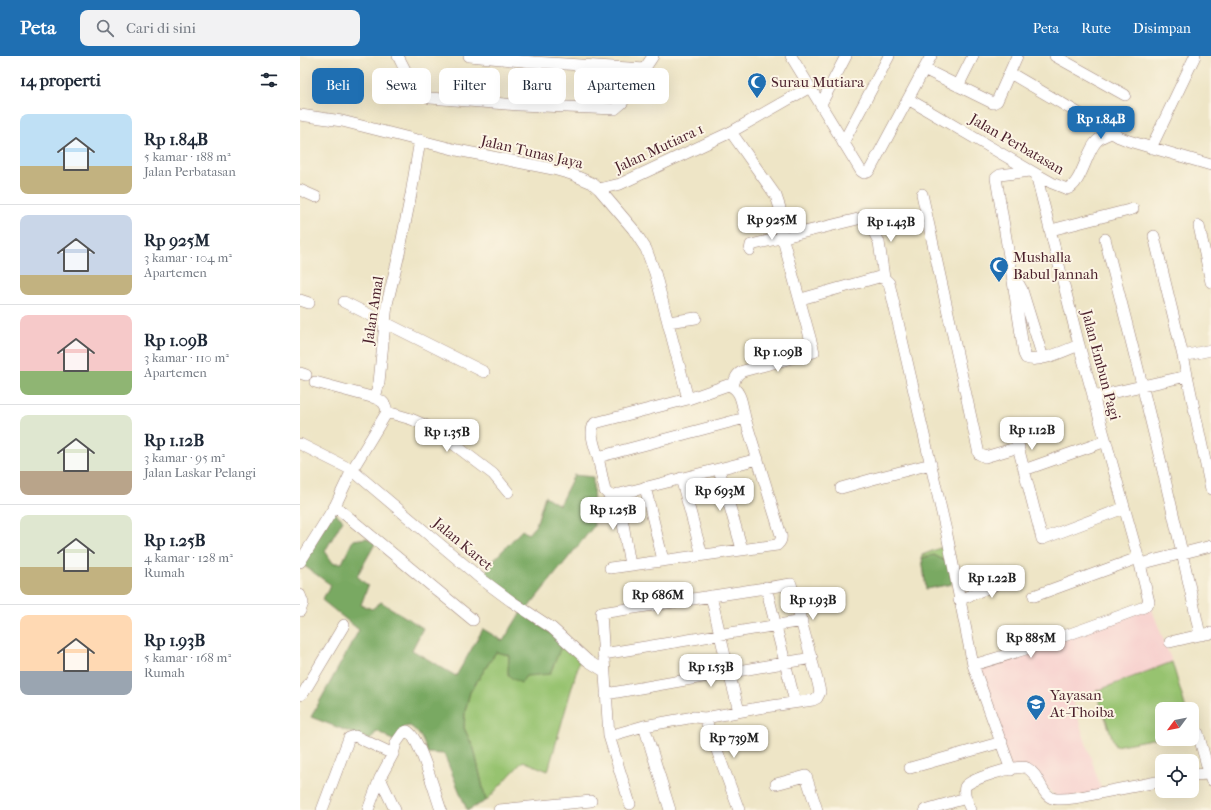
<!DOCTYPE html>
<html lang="id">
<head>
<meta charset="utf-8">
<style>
	body { margin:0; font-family:"IM FELL French Canon",serif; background:#f2f2f3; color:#1f2937; height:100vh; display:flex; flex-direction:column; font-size:15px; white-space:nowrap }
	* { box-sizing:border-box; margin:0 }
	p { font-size:13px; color:#747a83 }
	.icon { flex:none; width:22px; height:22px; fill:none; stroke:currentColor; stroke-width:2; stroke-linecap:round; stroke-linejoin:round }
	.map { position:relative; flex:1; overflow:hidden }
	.side { display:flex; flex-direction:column; background:#fff; width:300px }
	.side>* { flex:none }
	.guide { position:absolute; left:12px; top:12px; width:380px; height:36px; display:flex; gap:8px }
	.needle { width:26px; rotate:238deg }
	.fabs { position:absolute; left:855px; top:646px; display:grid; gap:8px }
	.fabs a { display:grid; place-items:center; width:44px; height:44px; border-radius:8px; background:#fff; box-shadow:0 4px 16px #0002; font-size:20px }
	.price { position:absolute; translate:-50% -34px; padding:0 9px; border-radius:8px; background:#fff; color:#222; font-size:13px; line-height:26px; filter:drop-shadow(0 1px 2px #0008) }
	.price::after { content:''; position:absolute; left:50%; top:24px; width:12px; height:9px; margin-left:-6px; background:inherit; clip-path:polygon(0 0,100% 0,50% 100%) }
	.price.current { background:#1f6fb2; color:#fff }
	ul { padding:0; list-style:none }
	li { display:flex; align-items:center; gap:12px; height:100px; padding:0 20px }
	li+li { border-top:1px solid #e0e1e3 }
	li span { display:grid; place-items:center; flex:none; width:112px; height:80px; border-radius:8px; color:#555 }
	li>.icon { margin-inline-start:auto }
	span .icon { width:48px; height:48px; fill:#fffc; stroke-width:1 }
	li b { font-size:17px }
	h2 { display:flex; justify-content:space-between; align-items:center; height:48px; padding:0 20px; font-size:17px }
	.tag { padding:0 14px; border-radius:8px; background:#fff; box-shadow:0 4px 16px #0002; font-size:14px; line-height:36px }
	.tag.current { background:#1f6fb2; color:#fff }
	header { display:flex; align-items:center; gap:24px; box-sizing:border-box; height:56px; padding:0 20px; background:#1f6fb2; color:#fff }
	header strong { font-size:19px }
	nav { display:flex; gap:22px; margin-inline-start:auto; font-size:14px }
	.search { width:280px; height:36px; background:#f2f2f3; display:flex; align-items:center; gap:10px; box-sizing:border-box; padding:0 14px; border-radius:8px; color:#747a83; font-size:15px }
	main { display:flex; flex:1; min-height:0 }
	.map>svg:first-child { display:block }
	.built { fill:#f7d0ce }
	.green { fill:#97c370; stroke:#70714e }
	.forest { fill:#79a962; stroke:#626446 }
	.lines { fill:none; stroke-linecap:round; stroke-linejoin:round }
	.minor-casing { stroke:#9c8278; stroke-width:12 }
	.minor { stroke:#fff; stroke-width:11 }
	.labels { text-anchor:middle; stroke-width:4; stroke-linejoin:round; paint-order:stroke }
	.poi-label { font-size:15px; fill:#4a1f2b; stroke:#fcf5e5; text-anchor:start }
	.street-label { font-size:15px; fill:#4a1f2b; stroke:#fcf5e5 }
</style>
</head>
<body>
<header>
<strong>Peta</strong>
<div class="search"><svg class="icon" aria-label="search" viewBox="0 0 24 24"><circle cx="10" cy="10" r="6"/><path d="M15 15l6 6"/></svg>Cari di sini</div>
<nav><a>Peta</a><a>Rute</a><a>Disimpan</a></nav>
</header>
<main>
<section class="side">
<h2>14 properti<svg class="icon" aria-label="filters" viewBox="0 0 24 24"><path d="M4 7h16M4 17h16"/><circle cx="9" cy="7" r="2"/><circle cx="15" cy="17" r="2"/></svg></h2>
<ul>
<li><span style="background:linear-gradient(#bfe0f5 65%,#c2b280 0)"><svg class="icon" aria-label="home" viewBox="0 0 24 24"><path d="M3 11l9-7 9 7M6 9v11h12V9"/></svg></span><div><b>Rp 1.84B</b><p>5 kamar · 188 m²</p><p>Jalan Perbatasan</p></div></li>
<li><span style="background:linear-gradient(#c9d6e8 75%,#c2b280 0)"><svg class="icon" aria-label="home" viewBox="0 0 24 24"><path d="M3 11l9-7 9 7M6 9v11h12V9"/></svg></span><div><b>Rp 925M</b><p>3 kamar · 104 m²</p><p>Apartemen</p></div></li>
<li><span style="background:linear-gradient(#f6c9c9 70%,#8fb573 0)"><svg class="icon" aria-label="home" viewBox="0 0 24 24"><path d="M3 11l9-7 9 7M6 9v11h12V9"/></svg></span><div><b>Rp 1.09B</b><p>3 kamar · 110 m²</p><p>Apartemen</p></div></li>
<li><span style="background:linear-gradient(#dfe7d0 70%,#b9a48a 0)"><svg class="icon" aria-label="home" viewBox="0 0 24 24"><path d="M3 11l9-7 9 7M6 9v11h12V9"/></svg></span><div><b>Rp 1.12B</b><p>3 kamar · 95 m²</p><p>Jalan Laskar Pelangi</p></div></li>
<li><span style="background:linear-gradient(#dfe7d0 65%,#c2b280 0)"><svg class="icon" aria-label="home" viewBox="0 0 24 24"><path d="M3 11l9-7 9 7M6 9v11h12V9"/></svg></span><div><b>Rp 1.25B</b><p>4 kamar · 128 m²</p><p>Rumah</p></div></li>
<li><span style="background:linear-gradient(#ffd9b3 70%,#9aa5b1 0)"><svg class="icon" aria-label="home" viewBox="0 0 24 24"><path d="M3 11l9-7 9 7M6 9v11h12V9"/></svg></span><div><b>Rp 1.93B</b><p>5 kamar · 168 m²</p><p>Rumah</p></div></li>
</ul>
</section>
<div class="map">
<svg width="911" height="754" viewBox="0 0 911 754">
	<rect width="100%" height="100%" fill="#fcf5e5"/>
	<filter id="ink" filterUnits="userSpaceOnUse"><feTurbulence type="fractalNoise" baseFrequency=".025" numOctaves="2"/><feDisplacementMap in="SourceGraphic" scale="8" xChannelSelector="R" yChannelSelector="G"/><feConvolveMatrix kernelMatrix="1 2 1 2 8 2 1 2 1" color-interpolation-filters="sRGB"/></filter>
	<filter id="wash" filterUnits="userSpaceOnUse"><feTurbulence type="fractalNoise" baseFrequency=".012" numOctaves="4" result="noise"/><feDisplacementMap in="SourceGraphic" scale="16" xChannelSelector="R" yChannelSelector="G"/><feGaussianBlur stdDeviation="0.9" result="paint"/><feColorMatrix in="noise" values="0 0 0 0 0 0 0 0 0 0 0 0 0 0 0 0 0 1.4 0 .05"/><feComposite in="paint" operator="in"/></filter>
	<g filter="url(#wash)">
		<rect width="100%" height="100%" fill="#eee5c6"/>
		<path class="built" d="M849 546 872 606 772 644 802 736 758 743 734 718 711 714 673 609Z"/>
		<path class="green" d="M645 490 649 507 634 499 622 502V499Z
			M263 586 280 603 248 715 223 705 186 745 174 693 164 672 165 655 170 636 196 596 209 599 208 619 226 620Z
			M872 606 886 653H862V681L815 690 796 635Z"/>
		<path class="forest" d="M274 419 293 421 294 470 227 553 184 522 189 509 222 474 228 478 236 469 245 440 259 449Z
			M33 455 43 464 25 495 33 507H42L53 484 67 482 75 488 57 520 68 530 61 549 72 553 81 546 123 572 112 594 156 620 183 573 203 585 221 556 263 586 250 618 226 620 221 627C203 619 209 617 209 599L196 596 170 636 165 655 164 672 174 693 186 745 168 754H167L144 698 127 697C124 685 120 677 110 670L104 671 94 685 77 675 70 684 11 661 59 574 22 544 31 529 3 509Z
			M634 499 649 507 652 528 626 533 622 502Z"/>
	</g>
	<g filter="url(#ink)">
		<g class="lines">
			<defs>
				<path id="minor" d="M98 0C106 15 113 35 130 42L219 49 315 53 322 47 353 0
					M169 0 233 6 345 13
					M491 0 561 115 564 117 568 116 571 112 631 0
					M755 0 825 39
					M624 13 693 47 697 45 717 0
					M710 17 819 81 829 85 911 109
					M658 30 673 0
					M608 43 736 118 752 127 767 133C781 129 786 97 796 86 800 81 806 79 811 77
					M521 48 546 0
					M0 59 42 65 157 94 253 113 271 118 292 127 299 133 333 173 346 193 355 217 388 343
					M431 76 476 140 480 152 479 166 482 180 514 296 443 315C436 318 435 323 433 330
					M543 87 589 0
					M851 92 895 0
					M730 115 700 119 696 122 711 212 724 298 726 302C738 308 766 294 779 289
					M299 133 320 128 431 76 510 31
					M0 134 16 141
					M622 138 679 398 685 401 719 391
					M899 170 911 226
					M751 174 833 153
					M854 180 883 300 911 294
					M805 183C839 314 872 446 900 579L911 577
					M450 194 451 189 566 161 579 186 584 222
					M717 225 722 234 743 302
					M501 243 579 221 585 223 589 227 647 479 673 609
					M0 244 9 247
					M44 246 184 316
					M368 266 396 262
					M883 300 911 433
					M0 317 6 319
					M15 326 75 342
					M428 329C442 333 442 350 445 362L298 401C295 392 288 375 295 367L388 343Z
					M793 341 887 320
					M87 356 111 363 125 369 139 377 193 418 208 436
					M716 383 742 483 824 452
					M0 388 52 414 180 522 211 545 252 572 288 605 304 615
					M298 401 305 435 308 438 312 440 458 403
					M419 413 442 493
					M724 414 806 385
					M381 422 402 499
					M345 431 363 504
					M541 432 573 423 631 408
					M318 438 330 509
					M35 450 173 564
					M0 506 35 450 52 414 87 356C86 348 83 345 75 342L79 326 87 248 99 198 111 138 120 84
					M840 508 911 490
					M310 512 477 489C480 486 482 484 481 479L445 362
					M466 531 495 646
					M0 539 3 547 0 555
					M411 540 429 617 439 655
					M734 540 838 502
					M659 544 716 520
					M870 586 900 579
					M303 598 502 565
					M306 638 512 602
					M0 639 4 636 44 569
					M405 662 439 754
					M344 670 370 754
					M898 677 911 724
					M309 680 344 670 394 661 405 662 458 652 513 644 517 642 520 636 518 627 491 528 301 557 309 680 330 748
					M610 712 702 686
					M711 714 673 609C731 593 788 572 844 551L849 546 840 508 779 289 736 118
					M892 719 909 718
					M80 722 95 754
					M476 728 506 720 517 754
					M22 754 49 682 55 680 93 698
					M68 754 80 722 93 698 96 687 103 677 107 675C120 681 135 738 141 754
					M199 754 291 745
					M625 754 666 742
					M671 754C668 747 663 738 665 731 668 723 720 708 727 712 741 719 741 743 757 743 771 744 786 740 799 737 820 733 841 729 862 725"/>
			</defs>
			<use href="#minor" class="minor-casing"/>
			<use href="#minor" class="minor"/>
		</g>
	</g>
	<defs>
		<symbol id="mosque-pin" viewBox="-11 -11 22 30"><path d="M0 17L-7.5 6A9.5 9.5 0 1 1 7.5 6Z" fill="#1f6fb2" stroke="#fcf5e5"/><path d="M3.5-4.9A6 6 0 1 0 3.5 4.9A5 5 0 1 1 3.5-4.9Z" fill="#fff"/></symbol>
		<symbol id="school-pin" viewBox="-11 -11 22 30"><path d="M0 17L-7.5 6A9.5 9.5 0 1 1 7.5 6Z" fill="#1f6fb2" stroke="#fcf5e5"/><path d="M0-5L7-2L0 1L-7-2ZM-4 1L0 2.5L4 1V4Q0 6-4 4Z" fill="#fff"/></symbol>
	</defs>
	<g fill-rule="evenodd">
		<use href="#mosque-pin" x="446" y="15" width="22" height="30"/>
		<use href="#mosque-pin" x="688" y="199" width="22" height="30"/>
		<use href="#school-pin" x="725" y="637" width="22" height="30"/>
	</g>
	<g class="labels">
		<g class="poi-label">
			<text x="471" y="31">Surau Mutiara</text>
			<text x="713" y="206">Mushalla<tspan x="713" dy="17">Babul Jannah</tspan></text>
			<text x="750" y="644">Yayasan<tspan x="750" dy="17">At-Thoiba</tspan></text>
		</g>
		<g class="street-label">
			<text transform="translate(717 88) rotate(30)" y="5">Jalan Perbatasan</text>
			<text transform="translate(359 92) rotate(-25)" y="5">Jalan Mutiara 1</text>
			<text transform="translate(232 96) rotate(13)" y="5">Jalan Tunas Jaya</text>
			<text transform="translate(73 254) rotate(-81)" y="5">Jalan Amal</text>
			<text transform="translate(801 309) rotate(75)" y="5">Jalan Embun Pagi</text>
			<text transform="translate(163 488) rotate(40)" y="5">Jalan Karet</text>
		</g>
	</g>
</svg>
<div class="fabs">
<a><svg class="needle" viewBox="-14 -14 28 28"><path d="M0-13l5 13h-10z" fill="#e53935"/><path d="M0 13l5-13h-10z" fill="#747a83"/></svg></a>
<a><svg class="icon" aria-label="locate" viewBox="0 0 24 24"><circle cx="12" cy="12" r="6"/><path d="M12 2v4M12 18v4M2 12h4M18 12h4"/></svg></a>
</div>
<b class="price current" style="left:801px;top:84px">Rp 1.84B</b>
<b class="price" style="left:472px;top:185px">Rp 925M</b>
<b class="price" style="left:591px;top:187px">Rp 1.43B</b>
<b class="price" style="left:478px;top:317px">Rp 1.09B</b>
<b class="price" style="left:732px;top:395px">Rp 1.12B</b>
<b class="price" style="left:147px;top:397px">Rp 1.35B</b>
<b class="price" style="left:420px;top:456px">Rp 693M</b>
<b class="price" style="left:313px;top:475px">Rp 1.25B</b>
<b class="price" style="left:692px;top:543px">Rp 1.22B</b>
<b class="price" style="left:358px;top:560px">Rp 686M</b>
<b class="price" style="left:513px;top:565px">Rp 1.93B</b>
<b class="price" style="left:731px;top:603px">Rp 885M</b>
<b class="price" style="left:411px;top:632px">Rp 1.53B</b>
<b class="price" style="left:434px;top:703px">Rp 739M</b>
<div class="guide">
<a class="tag current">Beli</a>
<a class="tag">Sewa</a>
<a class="tag">Filter</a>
<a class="tag">Baru</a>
<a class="tag">Apartemen</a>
</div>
</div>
</main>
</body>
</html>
